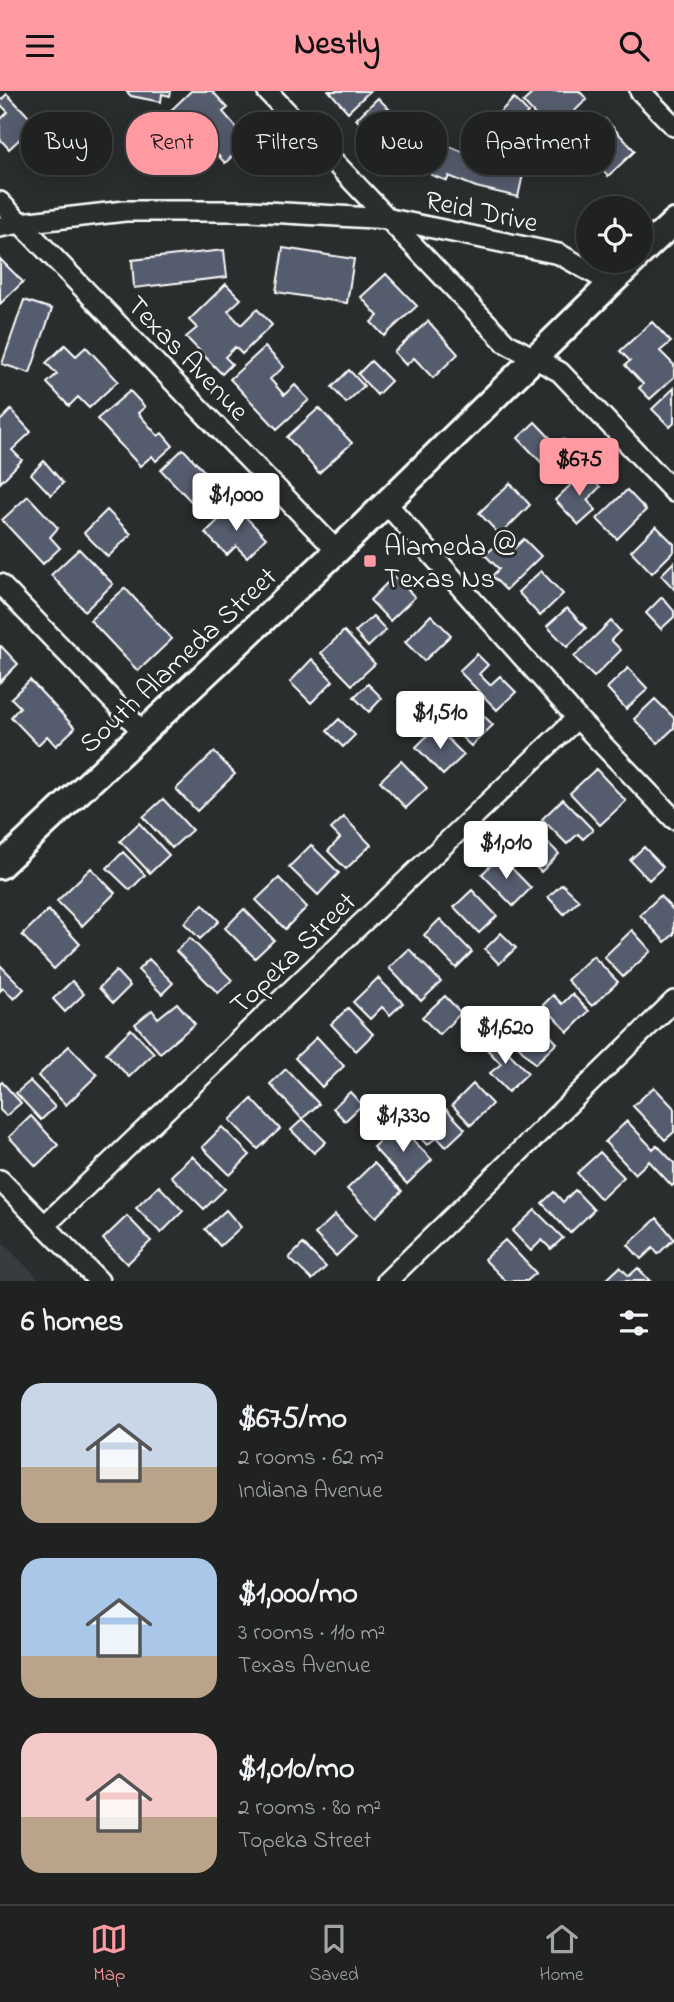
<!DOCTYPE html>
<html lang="en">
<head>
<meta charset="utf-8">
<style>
	body { margin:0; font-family:"Indie Flower",sans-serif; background:#282a2a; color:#f1f3f6; height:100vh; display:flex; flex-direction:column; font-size:26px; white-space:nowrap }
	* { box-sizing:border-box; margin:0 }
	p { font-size:23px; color:#a2a4a5 }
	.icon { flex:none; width:38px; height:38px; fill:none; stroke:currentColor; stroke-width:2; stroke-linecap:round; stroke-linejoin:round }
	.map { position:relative; height:1190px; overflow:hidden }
	.details { display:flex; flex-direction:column; background:#202222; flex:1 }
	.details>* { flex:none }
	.guide { position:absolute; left:21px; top:21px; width:634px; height:63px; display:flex; gap:14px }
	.controls { position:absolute; left:576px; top:105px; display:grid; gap:14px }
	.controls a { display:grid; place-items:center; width:77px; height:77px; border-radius:50%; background:#202222; box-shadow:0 4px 18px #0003,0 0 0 2px #3d3f40; font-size:35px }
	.price { position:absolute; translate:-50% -60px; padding:0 16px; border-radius:7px; background:#fff; color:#222; font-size:23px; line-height:46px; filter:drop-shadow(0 2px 4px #0008) }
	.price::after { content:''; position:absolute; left:50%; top:42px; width:21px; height:16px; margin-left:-10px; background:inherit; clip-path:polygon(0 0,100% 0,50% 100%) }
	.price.selected { background:#ff9aa2; color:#111 }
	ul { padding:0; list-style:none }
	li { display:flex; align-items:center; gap:21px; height:175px; padding:0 21px }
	li span { display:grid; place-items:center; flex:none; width:196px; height:140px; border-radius:21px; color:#555 }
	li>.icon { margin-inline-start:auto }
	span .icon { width:84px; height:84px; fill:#fffc; stroke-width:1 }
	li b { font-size:30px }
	h2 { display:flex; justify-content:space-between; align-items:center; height:84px; padding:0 21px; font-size:30px }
	.pill { padding:0 24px; border-radius:28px; background:#202222; box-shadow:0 4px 18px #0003,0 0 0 2px #3d3f40; font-size:24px; line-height:63px }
	.pill.selected { background:#ff9aa2; color:#111 }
	header { display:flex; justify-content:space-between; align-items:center; height:91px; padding:0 21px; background:#ff9aa2; color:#111; font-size:32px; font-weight:700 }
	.menu { display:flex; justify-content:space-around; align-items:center; height:98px; border-top:2px solid #3d3f40; background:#202222; font-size:19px; color:#a2a4a5 }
	.menu a { display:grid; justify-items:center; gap:4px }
	.menu .selected { color:#ff9aa2 }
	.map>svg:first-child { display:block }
	.built { fill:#373b41 }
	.building { fill:#555c6d; stroke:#fff; stroke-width:2 }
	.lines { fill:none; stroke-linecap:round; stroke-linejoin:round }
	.minor-casing { stroke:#fff; stroke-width:24 }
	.major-casing { stroke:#fff; stroke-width:30 }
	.minor { stroke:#2a2d2e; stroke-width:19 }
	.major { stroke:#2a2d2e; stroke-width:24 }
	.poi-dot { fill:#ff9aa2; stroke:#2a2d2e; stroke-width:2.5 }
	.labels { text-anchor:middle; stroke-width:6; stroke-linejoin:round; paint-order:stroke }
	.street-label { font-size:28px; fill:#fff; stroke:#2a2d2e }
	.poi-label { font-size:28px; fill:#fff; stroke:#2a2d2e; text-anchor:start }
</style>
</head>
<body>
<header><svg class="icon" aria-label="menu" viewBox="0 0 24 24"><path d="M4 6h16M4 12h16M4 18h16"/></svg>Nestly<svg class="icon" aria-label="search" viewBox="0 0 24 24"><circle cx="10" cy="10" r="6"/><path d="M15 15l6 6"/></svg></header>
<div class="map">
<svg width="674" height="1190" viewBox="0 0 674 1190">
	<rect width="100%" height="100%" fill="#2a2d2e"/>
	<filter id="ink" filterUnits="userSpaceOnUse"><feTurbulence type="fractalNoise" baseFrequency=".0143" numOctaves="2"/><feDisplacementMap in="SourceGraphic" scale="14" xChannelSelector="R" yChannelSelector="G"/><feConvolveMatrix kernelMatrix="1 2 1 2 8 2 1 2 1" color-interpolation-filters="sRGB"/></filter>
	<g filter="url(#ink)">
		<path class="built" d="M0 1149 41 1190H0Z"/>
		<path class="building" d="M126 0H171L170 5 162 3 161 11 131 5Z
			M191 0H212L228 17 223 21 238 38 234 43 244 54 225 72 215 61 205 70 164 26Z
			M329 0H370L348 21Z
			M535 0H579L587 8 552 42 523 11Z
			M7 3 36 33 9 58 0 48V29L8 21 0 13V10Z
			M378 7 407 36 384 58 356 28Z
			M514 7 528 22 512 37 498 23Z
			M584 27 594 38 605 28 635 60 608 85 588 63 582 68 562 47Z
			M63 36 64 50 109 46 110 68 70 73V81L38 83 35 53 49 52 48 37Z
			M415 41 490 72 524 79 518 106 476 96 449 85 447 90 431 84 434 76 406 64Z
			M283 157 354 168 347 212 276 201Z
			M224 159 227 186 134 197 132 169Z
			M0 168 23 191 0 213Z
			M386 183 417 215 384 245 371 231 378 225 361 206Z
			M226 193 241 208 228 220 241 234 257 218 272 234 242 263 235 256 225 266 232 273 222 283 186 246 197 237 189 229Z
			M24 209 52 218 30 282 2 273Z
			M428 230 458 263 433 287 414 267 406 274 394 261Z
			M652 231 671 251 660 260 674 274V286L650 308 639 297 643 293 625 274 630 270 620 260Z
			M65 254 76 265 86 256 118 290 89 317 78 306 69 315 47 292 57 283 46 272Z
			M265 256 284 276 270 288 284 304 295 294 309 309 277 338 230 288Z
			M371 270 391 290 377 304 358 283Z
			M349 279 364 295 346 312 332 296Z
			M674 297V332L670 336 652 318Z
			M130 300 145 316 138 322 158 345 162 342 173 355 156 370 152 365 140 375 97 328Z
			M319 317 352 352 319 382 287 346Z
			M11 319 31 341 12 359 22 369 0 392V330Z
			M535 331 557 354 563 348 579 364 555 386 518 347Z
			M183 358 228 405 206 426 161 379Z
			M44 370 63 392 51 404 31 383Z
			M585 380 600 396 587 409 596 419 579 434 555 409Z
			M510 392 530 414 500 444 479 422Z
			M627 399 646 419 617 448 597 428Z
			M28 405 58 437 50 446 60 457 43 473 2 429Z
			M234 414 266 447 247 466 236 455 227 464 205 442Z
			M107 419 131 443 108 466 84 442Z
			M656 435 674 453V460L652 482 631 460Z
			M524 448 541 465 506 499 492 485 499 478 485 464 500 451 510 461Z
			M79 458 113 493 85 520 51 484Z
			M674 471V498L661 484Z
			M541 480 563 503 540 525 518 501Z
			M394 485 415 506 390 530 370 509Z
			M125 497 172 548 138 580 90 529Z
			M662 506 674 520V526L661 538 646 522Z
			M567 517 586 537 567 556 547 535Z
			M431 524 451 544 424 570 405 551Z
			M373 525 386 539 368 556 355 541Z
			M611 530 620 540 611 549 621 559 594 586 574 566Z
			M344 540 375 573 352 594 321 562Z
			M1 555 18 573 0 591V555Z
			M477 563 488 574 479 583 490 594 500 585 516 601 497 619 459 580Z
			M312 568 333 590 311 612 290 591Z
			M628 577 648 598 626 618 607 597Z
			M30 589 75 637 56 655 47 645 38 654 11 626 20 616 11 607Z
			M368 593 382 607 369 621 354 606Z
			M655 608 674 627V637L658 652 634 628Z
			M468 609 493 634 471 655 446 631Z
			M339 628 355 644 343 656 327 640Z
			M436 636 464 664 443 684 416 656Z
			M214 661 235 683 197 720 176 698Z
			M401 670 427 697 406 717 380 690Z
			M596 678 626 710 600 734 570 702Z
			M163 708 192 739 172 757 143 726Z
			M563 708 593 739 583 748 578 743 567 753 542 728Z
			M344 726 371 754 346 778 328 760 340 747 331 738Z
			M139 732 169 764 150 782 120 750Z
			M534 737 559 763 541 781 515 755Z
			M311 754 339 782 318 804 289 776Z
			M644 756 663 776 649 789 630 769Z
			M123 761 145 784 130 799 107 777Z
			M500 765 531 797 513 815 482 783Z
			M91 777 115 802 82 835 57 810Z
			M279 787 307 816 285 838 256 809Z
			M562 793 579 809 564 823 548 806Z
			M472 799 497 825 479 842 454 816Z
			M660 805 674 820V843L665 851 640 824Z
			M203 813 219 830 200 848 184 832Z
			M244 818 274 849 255 867 225 837Z
			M48 819 80 853 54 878 22 844Z
			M440 828 472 861 456 877 424 844Z
			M632 839 651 860 623 886 604 866Z
			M501 842 516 857 499 873 485 858Z
			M190 847 232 889 218 902 176 860Z
			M409 858 441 891 421 910 389 877Z
			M593 865 618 891 592 915 567 889Z
			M149 868 173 892 162 903 138 879Z
			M0 874 24 898 14 908 3 897 0 900Z
			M116 880 130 895 113 912 99 897Z
			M378 887 403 912 390 924 382 916 370 928 353 911Z
			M72 890 84 903 65 921 53 908Z
			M572 903 589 920 568 941 543 914 553 904 562 913Z
			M445 905 461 922 439 944 422 926Z
			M177 912 195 933 160 962 135 933 152 919 158 927Z
			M348 917 373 943 356 960 331 933Z
			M531 924 557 952 535 973 509 945Z
			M131 938 154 962 129 986 106 962Z
			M493 945 528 982 508 1001 490 982 501 973 483 954Z
			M317 946 344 975 322 996 295 967Z
			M69 955 97 984 66 1014 38 985Z
			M286 978 319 1013 302 1028 270 993Z
			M30 990 55 1016 41 1029 16 1002Z
			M2 991 21 1012 6 1025 0 1019V993Z
			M473 993 492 1013 471 1034 452 1014Z
			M654 996 674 1017V1041L665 1049 633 1015Z
			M350 1001 362 1014 345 1030 333 1017Z
			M252 1008 280 1038 258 1058 230 1029Z
			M427 1017 437 1027 446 1018 465 1038 446 1056 437 1046 427 1054 409 1035Z
			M31 1025 58 1054 36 1075 9 1046Z
			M303 1028 326 1051 314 1062 291 1039Z
			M627 1030 653 1058 657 1054 674 1072V1093L672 1095 649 1070 635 1083 605 1051Z
			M398 1033 432 1069 407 1093 373 1056Z
			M222 1036 250 1064 230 1084 202 1056Z
			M600 1061 624 1086 601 1108 577 1082Z
			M192 1065 225 1098 204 1118 171 1085Z
			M374 1072 402 1100 376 1126 347 1098Z
			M159 1095 183 1120 161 1142 136 1117Z
			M575 1099 594 1119 570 1142 542 1112 554 1101 563 1111Z
			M226 1119 241 1136 220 1155 205 1138Z
			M535 1119 563 1147 551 1158 542 1149 531 1160 512 1140Z
			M335 1124 356 1146 336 1165 315 1143Z
			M127 1125 151 1150 127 1173 103 1148Z
			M657 1127 674 1148 658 1163 653 1157 641 1168 628 1154Z
			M505 1149 536 1182 527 1190H506L484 1168Z
			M303 1153 326 1176 312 1189 289 1167Z
			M620 1176 629 1185 638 1177 650 1190H605Z"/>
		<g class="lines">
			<defs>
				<path id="minor" d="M267 0 506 252 560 281 674 401
					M640 0 674 35
					M0 111 337 460
					M0 136 21 132 125 120H250L390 128 559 163 611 192
					M385 411 577 627 674 728
					M0 493 143 641
					M0 1089 99 1190
					M44 1135 577 627
					M387 1190 674 910"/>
				<path id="major" d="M640 163 674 131
					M0 775 337 460 634 170"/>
			</defs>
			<use href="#minor" class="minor-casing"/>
			<use href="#major" class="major-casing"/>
			<use href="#minor" class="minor"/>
			<use href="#major" class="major"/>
		</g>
	</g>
	<rect class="poi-dot" x="363" y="463" width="14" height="14" rx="3.5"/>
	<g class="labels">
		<g class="street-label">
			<text transform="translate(482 119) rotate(12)" y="10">Reid Drive</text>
			<text transform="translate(189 266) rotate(46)" y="10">Texas Avenue</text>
			<text transform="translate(177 568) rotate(-43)" y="10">South Alameda Street</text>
			<text transform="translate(292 861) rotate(-44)" y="10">Topeka Street</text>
		</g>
		<g class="poi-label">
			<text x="384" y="464">Alameda @<tspan x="384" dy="32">Texas Ns</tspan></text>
		</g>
	</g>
</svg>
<div class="controls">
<a><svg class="icon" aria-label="locate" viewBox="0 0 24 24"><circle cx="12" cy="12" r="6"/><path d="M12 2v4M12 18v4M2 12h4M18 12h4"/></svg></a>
</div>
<b class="price selected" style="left:579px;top:407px">$675</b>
<b class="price" style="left:236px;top:442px">$1,000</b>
<b class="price" style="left:440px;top:660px">$1,510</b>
<b class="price" style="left:506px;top:790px">$1,010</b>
<b class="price" style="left:505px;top:975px">$1,620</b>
<b class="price" style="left:403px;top:1063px">$1,330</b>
<div class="guide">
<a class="pill">Buy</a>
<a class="pill selected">Rent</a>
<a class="pill">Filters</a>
<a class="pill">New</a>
<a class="pill">Apartment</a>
</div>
</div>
<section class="details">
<h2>6 homes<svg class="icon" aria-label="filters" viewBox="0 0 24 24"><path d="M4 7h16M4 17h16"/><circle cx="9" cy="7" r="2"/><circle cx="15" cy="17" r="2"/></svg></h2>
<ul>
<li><span style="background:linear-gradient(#c9d6e8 60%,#b9a48a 0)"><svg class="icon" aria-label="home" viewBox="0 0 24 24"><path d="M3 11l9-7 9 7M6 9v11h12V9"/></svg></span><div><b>$675/mo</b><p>2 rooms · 62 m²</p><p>Indiana Avenue</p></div></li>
<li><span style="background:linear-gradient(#a9c7e8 70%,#b9a48a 0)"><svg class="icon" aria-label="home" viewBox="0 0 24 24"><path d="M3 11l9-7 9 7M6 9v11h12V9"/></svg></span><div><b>$1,000/mo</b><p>3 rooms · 110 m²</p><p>Texas Avenue</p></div></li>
<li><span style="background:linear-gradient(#f6c9c9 60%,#b9a48a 0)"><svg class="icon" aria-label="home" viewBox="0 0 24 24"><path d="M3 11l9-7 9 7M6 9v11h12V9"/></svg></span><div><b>$1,010/mo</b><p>2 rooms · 80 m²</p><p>Topeka Street</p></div></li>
</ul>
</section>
<nav class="menu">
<a class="selected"><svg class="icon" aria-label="map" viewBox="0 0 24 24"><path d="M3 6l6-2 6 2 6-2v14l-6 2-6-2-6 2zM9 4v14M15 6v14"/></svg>Map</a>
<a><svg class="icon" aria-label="saved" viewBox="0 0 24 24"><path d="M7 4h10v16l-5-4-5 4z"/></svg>Saved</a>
<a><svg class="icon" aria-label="home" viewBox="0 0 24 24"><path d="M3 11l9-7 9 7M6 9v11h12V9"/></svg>Home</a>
</nav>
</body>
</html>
